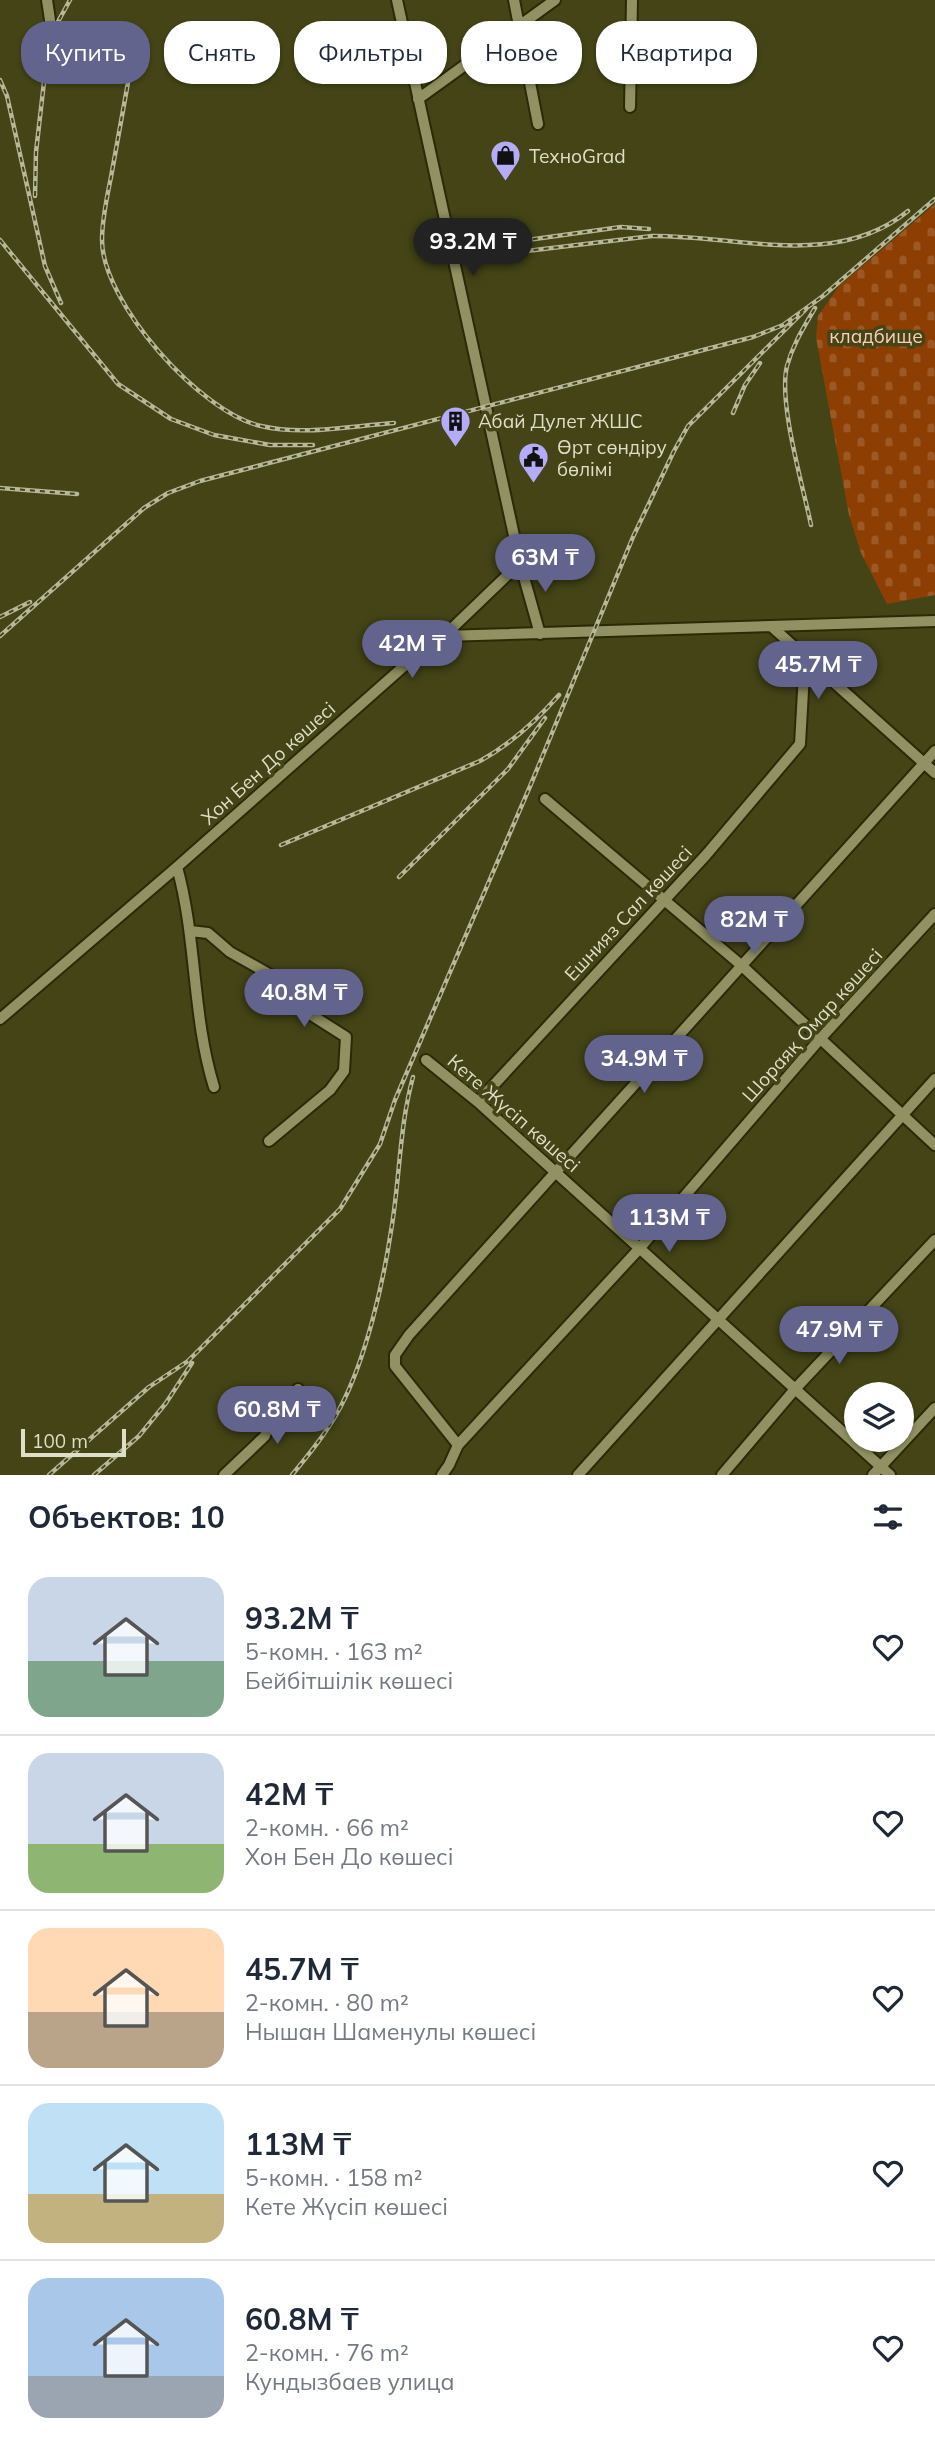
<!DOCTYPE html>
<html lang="ru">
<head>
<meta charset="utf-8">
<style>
	body { margin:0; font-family:Mulish,sans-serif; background:#f6f6f7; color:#1f2937; height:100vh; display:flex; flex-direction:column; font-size:26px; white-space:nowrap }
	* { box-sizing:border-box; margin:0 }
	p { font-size:23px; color:#747a83 }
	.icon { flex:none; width:38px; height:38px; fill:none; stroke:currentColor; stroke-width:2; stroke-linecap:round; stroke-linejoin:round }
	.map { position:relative; height:1475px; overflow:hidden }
	.side { display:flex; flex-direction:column; background:#fff; flex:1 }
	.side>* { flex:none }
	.top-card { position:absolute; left:21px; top:21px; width:894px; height:63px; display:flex; gap:14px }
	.tools { position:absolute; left:844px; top:1382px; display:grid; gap:14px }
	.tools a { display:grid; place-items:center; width:70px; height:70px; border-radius:50%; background:#fff; box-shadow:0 2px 5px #0004; font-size:35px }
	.scale { position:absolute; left:21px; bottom:18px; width:105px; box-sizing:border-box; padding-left:7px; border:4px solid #dedfc7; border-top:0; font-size:19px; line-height:24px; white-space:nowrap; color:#dedfc7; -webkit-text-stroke:5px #444417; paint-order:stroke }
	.price { position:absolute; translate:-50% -60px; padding:0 16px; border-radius:24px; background:#62648e; color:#fff; font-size:23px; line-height:46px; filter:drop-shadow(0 2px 4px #0008) }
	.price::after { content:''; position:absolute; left:50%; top:42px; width:21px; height:16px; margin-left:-10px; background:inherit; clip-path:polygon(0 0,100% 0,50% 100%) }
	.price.selected { background:#222; color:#fff }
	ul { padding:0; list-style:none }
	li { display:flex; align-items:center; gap:21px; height:175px; padding:0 28px }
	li+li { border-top:2px solid #e0e1e3 }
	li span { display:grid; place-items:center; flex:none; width:196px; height:140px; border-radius:21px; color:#555 }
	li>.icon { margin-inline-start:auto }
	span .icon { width:84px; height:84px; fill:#fffc; stroke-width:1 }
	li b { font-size:30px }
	h2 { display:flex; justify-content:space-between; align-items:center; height:84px; padding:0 28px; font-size:30px }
	.chip { padding:0 24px; border-radius:28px; background:#fff; box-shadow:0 2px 5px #0004; font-size:24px; line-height:63px }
	.chip.selected { background:#62648e; color:#fff }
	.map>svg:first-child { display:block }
	.cemetery { fill:url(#cemetery-stones) }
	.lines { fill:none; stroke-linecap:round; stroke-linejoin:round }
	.minor-casing { stroke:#2a2a07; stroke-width:14 }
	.minor { stroke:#919163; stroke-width:10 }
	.rail-casing { stroke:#b7b89a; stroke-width:4.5 }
	.rail { stroke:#444417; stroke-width:2; stroke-dasharray:5; stroke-linecap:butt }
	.labels { text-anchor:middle; stroke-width:7; stroke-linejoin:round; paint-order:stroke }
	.poi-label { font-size:19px; fill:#dedfc7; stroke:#444417; text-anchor:start }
	.park-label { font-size:19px; fill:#fecfb8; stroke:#444417 }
	.street-label { font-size:19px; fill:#dedfc7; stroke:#444417 }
</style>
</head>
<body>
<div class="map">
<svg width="935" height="1475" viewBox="0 0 935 1475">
	<defs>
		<pattern id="cemetery-stones" width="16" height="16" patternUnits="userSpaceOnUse" patternTransform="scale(1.75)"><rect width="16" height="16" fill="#8d3e02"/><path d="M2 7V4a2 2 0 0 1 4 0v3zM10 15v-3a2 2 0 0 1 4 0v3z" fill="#9d5925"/></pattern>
	</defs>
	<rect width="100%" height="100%" fill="#444417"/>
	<path class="cemetery" d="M935 204V595L887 604 861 553 849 515 816 338 818 316 839 286Z"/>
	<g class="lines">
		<defs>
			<path id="minor" d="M47 0 50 20
				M397 0 520 563 540 634
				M514 0 538 124
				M418 99 555 0
				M630 107 632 0
				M771 626 935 773
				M444 636 520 563
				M545 799 741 965 935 1145
				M177 867C197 939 192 1016 214 1087
				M190 931 208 933 230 952 278 979 313 1016 346 1037 344 1071 330 1090 269 1141
				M0 1019 177 867 403 667 444 636 935 621
				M426 1060 478 1102 890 1475
				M478 1102 706 855 800 744 805 656
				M458 1445 395 1366V1355L409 1335 935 751
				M224 1475 265 1436 270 1421 298 1389
				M442 1475 449 1465 458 1445 639 1249 820 1039 935 914
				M578 1475 935 1079
				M722 1475 796 1388 935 1240
				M873 1475 935 1408"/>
		</defs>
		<use href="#minor" class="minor-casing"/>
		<use href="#minor" class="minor"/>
		<defs>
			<path id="rail" d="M129 77C123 110 117 143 111 177 107 197 102 219 102 240 102 303 201 413 261 426 303 436 350 426 394 423
				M0 80 7 96 45 266 61 303
				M35 196 36 152 49 38 70 0
				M0 240 118 384 171 419 214 435 270 445H313
				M513 242 621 227 649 229
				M484 256 652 236C736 235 836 270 908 211
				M733 413 745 385 760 363
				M0 488 77 494
				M811 525C803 486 778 402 787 366 793 344 804 327 815 308
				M0 617 30 602
				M0 636 144 508 168 493 200 481 753 337 783 325 823 296 935 199
				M281 845 480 761C509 745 537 720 559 695
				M399 877 508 769 545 718
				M49 1475 149 1387 188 1361 340 1209 380 1144 395 1100 531 784 633 537 674 451 688 426 806 309
				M94 1475 139 1436 166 1403 192 1363
				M292 1475C310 1453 328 1431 341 1406 366 1358 383 1284 391 1231 400 1179 399 1128 413 1077"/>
		</defs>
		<use href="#rail" class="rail-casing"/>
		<use href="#rail" class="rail"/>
	</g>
	<defs>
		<symbol id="shop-pin" viewBox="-11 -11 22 30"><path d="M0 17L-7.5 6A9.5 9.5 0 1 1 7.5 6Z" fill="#b4acf9" stroke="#444417"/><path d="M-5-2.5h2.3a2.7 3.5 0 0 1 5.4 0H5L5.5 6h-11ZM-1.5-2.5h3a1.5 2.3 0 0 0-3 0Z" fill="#111"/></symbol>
		<symbol id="building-pin" viewBox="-11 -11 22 30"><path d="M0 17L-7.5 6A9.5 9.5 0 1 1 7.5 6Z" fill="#b4acf9" stroke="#444417"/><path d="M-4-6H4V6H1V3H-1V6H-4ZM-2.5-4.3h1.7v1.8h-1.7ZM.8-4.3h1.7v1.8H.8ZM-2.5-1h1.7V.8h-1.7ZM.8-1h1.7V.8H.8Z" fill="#111"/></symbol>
		<symbol id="civic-pin" viewBox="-11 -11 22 30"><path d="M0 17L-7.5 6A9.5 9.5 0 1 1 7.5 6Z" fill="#b4acf9" stroke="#444417"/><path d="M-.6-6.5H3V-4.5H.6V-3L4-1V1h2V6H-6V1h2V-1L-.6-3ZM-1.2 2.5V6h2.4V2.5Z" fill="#111"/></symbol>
	</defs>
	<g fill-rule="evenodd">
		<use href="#shop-pin" x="488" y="138" width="35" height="47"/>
		<use href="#building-pin" x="438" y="404" width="35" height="47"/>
		<use href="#civic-pin" x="516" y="440" width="35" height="47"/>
	</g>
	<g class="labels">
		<g class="poi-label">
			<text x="529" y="163">ТехноGrad</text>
			<text x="478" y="428">Абай Дулет ЖШС</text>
			<text x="557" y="454">Өрт сөндіру<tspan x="557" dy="22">бөлімі</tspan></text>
		</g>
		<g class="park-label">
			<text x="876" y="343">кладбище</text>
		</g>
		<g class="street-label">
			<text transform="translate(268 763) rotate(-42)" y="7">Хон Бен До көшесі</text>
			<text transform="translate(628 913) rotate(-47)" y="7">Ешнияз Сал көшесі</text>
			<text transform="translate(812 1025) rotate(-48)" y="7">Шораяқ Омар көшесі</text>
			<text transform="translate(514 1113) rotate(41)" y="7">Кете Жүсіп көшесі</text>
		</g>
	</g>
</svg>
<div class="tools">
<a><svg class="icon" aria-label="layers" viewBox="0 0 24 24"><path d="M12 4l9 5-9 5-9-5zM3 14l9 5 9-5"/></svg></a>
</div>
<div class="scale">100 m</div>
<b class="price selected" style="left:473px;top:278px">93.2M ₸</b>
<b class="price" style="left:545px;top:594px">63M ₸</b>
<b class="price" style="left:412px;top:680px">42M ₸</b>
<b class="price" style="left:818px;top:701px">45.7M ₸</b>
<b class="price" style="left:754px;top:956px">82M ₸</b>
<b class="price" style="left:304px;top:1029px">40.8M ₸</b>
<b class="price" style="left:644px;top:1095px">34.9M ₸</b>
<b class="price" style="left:669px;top:1254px">113M ₸</b>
<b class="price" style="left:839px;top:1366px">47.9M ₸</b>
<b class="price" style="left:277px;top:1446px">60.8M ₸</b>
<div class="top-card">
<a class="chip selected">Купить</a>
<a class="chip">Снять</a>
<a class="chip">Фильтры</a>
<a class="chip">Новое</a>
<a class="chip">Квартира</a>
</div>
</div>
<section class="side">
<h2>Объектов: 10<svg class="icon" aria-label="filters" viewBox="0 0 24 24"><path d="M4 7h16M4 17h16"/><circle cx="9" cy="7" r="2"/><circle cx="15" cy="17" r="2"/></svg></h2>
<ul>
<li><span style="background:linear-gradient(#c9d6e8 60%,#7fa58c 0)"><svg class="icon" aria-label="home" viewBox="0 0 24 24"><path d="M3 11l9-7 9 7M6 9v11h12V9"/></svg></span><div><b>93.2M ₸</b><p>5-комн. · 163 m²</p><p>Бейбітшілік көшесі</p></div><svg class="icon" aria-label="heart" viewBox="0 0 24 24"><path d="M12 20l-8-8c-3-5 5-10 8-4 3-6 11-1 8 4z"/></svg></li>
<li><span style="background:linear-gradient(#c9d6e8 65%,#8fb573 0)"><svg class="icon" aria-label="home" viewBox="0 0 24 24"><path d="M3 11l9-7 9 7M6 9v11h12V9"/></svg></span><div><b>42M ₸</b><p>2-комн. · 66 m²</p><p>Хон Бен До көшесі</p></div><svg class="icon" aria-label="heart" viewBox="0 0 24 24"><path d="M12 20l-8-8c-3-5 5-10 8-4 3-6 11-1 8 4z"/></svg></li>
<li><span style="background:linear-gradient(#ffd9b3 60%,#b9a48a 0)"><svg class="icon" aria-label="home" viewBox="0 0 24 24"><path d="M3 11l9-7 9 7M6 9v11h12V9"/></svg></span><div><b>45.7M ₸</b><p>2-комн. · 80 m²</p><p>Нышан Шаменулы көшесі</p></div><svg class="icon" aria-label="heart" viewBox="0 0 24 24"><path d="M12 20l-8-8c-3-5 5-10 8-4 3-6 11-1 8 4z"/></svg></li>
<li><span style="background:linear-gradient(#bfe0f5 65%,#c2b280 0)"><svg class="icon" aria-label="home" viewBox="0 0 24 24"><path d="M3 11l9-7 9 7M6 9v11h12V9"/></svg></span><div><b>113M ₸</b><p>5-комн. · 158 m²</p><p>Кете Жүсіп көшесі</p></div><svg class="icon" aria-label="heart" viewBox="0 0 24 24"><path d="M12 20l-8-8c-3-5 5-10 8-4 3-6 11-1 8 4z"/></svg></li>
<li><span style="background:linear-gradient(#a9c7e8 70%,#9aa5b1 0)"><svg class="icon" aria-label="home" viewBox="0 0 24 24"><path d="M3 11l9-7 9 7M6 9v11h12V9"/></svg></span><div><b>60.8M ₸</b><p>2-комн. · 76 m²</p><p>Кундызбаев улица</p></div><svg class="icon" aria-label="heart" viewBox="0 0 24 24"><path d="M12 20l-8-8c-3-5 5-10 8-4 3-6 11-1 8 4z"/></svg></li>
</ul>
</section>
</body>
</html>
